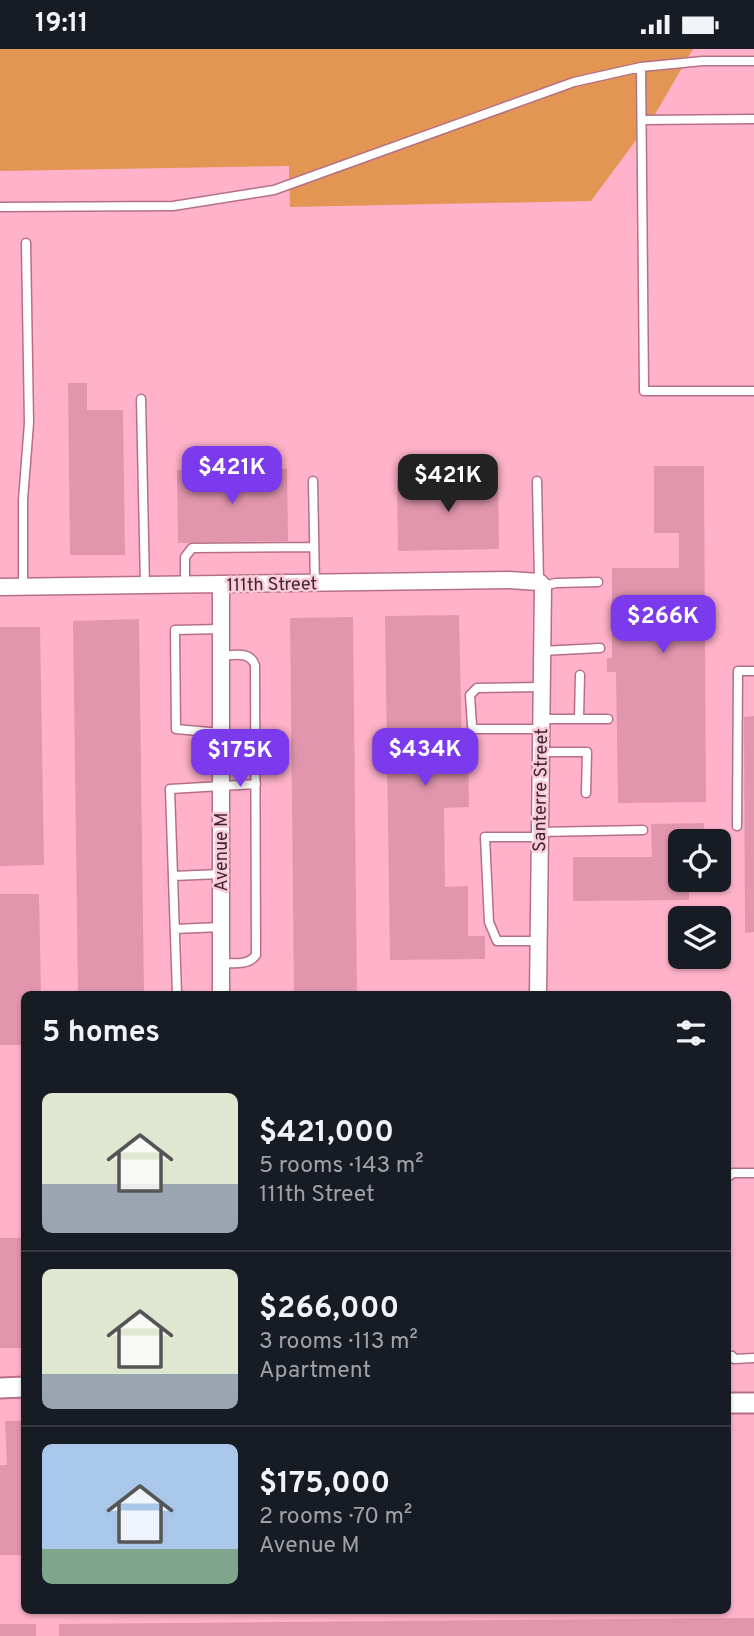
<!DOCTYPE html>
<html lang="en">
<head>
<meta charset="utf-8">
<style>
	body { margin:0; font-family:Overpass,sans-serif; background:#20242c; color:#f1f3f6; height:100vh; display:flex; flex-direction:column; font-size:26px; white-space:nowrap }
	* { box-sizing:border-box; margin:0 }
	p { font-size:23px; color:#9ea1a6 }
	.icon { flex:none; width:38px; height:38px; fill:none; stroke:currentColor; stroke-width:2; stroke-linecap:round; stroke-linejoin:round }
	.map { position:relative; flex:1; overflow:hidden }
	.side { position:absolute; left:21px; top:942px; width:710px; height:623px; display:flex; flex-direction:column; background:#171b24; border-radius:10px; box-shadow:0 2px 5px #0004 }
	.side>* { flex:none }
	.buttons { position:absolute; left:668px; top:780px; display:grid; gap:14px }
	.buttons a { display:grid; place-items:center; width:63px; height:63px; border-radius:10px; background:#171b24; box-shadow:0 2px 5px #0004; font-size:35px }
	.price { position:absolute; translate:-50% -60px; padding:0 16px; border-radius:14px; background:#7c3aed; color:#fff; font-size:23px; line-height:46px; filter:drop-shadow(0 2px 4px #0008) }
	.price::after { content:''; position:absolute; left:50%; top:42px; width:21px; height:16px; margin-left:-10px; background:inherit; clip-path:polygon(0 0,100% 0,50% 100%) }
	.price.active { background:#222; color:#fff }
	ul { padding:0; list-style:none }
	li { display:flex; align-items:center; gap:21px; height:175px; padding:0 21px }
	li+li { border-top:2px solid #363941 }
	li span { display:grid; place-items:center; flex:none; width:196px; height:140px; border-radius:10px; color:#555 }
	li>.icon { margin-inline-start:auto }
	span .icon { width:84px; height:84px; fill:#fffc; stroke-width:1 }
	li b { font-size:30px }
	h2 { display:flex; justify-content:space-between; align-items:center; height:84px; padding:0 21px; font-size:30px }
	.status { display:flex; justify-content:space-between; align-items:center; height:49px; padding:0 35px; background:#171b24; direction:ltr }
	.status svg { height:19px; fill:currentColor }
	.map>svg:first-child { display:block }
	.green { fill:#e39653 }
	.building { fill:#e196ad }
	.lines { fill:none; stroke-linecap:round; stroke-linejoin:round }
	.service-casing { stroke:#b67086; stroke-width:11 }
	.minor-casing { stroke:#b67086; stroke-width:19 }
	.tertiary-casing { stroke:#b67086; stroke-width:23 }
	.service { stroke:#fff; stroke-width:8 }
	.minor { stroke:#fff; stroke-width:16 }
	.tertiary { stroke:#fff; stroke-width:19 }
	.labels { text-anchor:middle; stroke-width:5; stroke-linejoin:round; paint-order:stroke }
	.street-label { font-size:18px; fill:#41232d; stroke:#f9cad7 }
</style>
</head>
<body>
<div class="status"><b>19:11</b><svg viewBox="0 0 49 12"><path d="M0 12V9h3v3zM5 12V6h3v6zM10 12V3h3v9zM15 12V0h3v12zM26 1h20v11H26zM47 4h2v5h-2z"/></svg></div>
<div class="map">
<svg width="754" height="1587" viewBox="0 0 754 1587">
	<rect width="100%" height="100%" fill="#ffb2c9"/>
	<path class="green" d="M0 0H693L654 67 591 152 290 158 289 117 0 122Z"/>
	<path class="building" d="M68 334H87V361H123L125 506H70Z
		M654 417H704L706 753 618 754 616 623H607V609H612V519H679V484H654Z
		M287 420 288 492 178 494 177 421Z
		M498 429 499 500 398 502 397 430Z
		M459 566 462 703H468L469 758 444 759 445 838 468 837V887H485V910L390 911 385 567Z
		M353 568 357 945H294L290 569Z
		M139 570 144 945H78L73 572Z
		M0 578H40L44 816 0 817Z
		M754 667V883L745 884 744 668Z
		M704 774 705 793H681V831H689V851L573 852V808H652L651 775Z
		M0 845H39L41 945H24V996H0Z
		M0 1189H24V1299H0Z
		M5 1372H24V1506H0V1416H7Z
		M754 1569V1587H59V1575Z
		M0 1575H36V1587H0Z"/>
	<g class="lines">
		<defs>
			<path id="service" d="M754 12H703L641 18 644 342H754
				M642 71 754 70
				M0 158 173 157 274 141 574 33 641 18
				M141 350 145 536
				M313 432 315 535
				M537 432 539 533
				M185 536V508L192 499 314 498
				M543 537 556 534 598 533
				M23 538V451L29 374 26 194
				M542 602 600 599
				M221 607C234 606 250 602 255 616L256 906C248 917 233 914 221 914
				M541 670H608
				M579 670 580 626
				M541 680H475L472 677 470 646 477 639 542 638
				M221 684 176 680 175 581 221 580
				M541 703H587L586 744
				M737 777 738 622H754
				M540 783 643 781
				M173 827 221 825
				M175 880 221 878
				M539 892H497L489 873 485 788H540
				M177 945 170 740 256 735
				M729 1127 733 1124H754
				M732 1307 734 1310 754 1309"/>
			<path id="minor" d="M221 536V945
				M0 538 509 531 539 533 543 537 538 945"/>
			<path id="tertiary" d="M0 1339 24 1338
				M728 1354H754"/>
		</defs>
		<use href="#service" class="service-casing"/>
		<use href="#minor" class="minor-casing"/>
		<use href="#tertiary" class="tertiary-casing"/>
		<use href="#service" class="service"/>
		<use href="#minor" class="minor"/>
		<use href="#tertiary" class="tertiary"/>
	</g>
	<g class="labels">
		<g class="street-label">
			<text transform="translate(272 535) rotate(-1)" y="6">111th Street</text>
			<text transform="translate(540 741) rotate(-89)" y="6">Santerre Street</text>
			<text transform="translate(221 803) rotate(-90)" y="6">Avenue M</text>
		</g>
	</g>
</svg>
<div class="buttons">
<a><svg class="icon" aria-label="locate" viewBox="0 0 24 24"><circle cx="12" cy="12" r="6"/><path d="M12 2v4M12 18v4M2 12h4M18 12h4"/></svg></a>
<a><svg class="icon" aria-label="layers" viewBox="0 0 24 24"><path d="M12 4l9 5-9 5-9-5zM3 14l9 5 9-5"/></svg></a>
</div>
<b class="price" style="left:232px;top:457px">$421K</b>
<b class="price active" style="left:448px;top:465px">$421K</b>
<b class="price" style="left:663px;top:606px">$266K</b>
<b class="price" style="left:425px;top:739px">$434K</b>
<b class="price" style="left:240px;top:740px">$175K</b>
<section class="side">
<h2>5 homes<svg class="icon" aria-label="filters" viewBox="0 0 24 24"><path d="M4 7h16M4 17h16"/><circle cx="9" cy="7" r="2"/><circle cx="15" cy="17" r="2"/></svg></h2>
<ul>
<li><span style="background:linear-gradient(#dfe7d0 65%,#9aa5b1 0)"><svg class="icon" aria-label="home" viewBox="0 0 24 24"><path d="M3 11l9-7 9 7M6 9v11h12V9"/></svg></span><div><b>$421,000</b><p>5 rooms · 143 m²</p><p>111th Street</p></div></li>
<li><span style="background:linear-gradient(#dfe7d0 75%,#9aa5b1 0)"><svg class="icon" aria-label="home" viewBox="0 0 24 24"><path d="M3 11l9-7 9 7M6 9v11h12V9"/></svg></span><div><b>$266,000</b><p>3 rooms · 113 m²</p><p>Apartment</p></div></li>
<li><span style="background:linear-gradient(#a9c7e8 75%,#7fa58c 0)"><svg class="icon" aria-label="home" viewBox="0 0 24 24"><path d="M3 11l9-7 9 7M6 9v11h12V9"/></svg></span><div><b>$175,000</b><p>2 rooms · 70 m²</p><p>Avenue M</p></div></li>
</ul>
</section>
</div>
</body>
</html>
